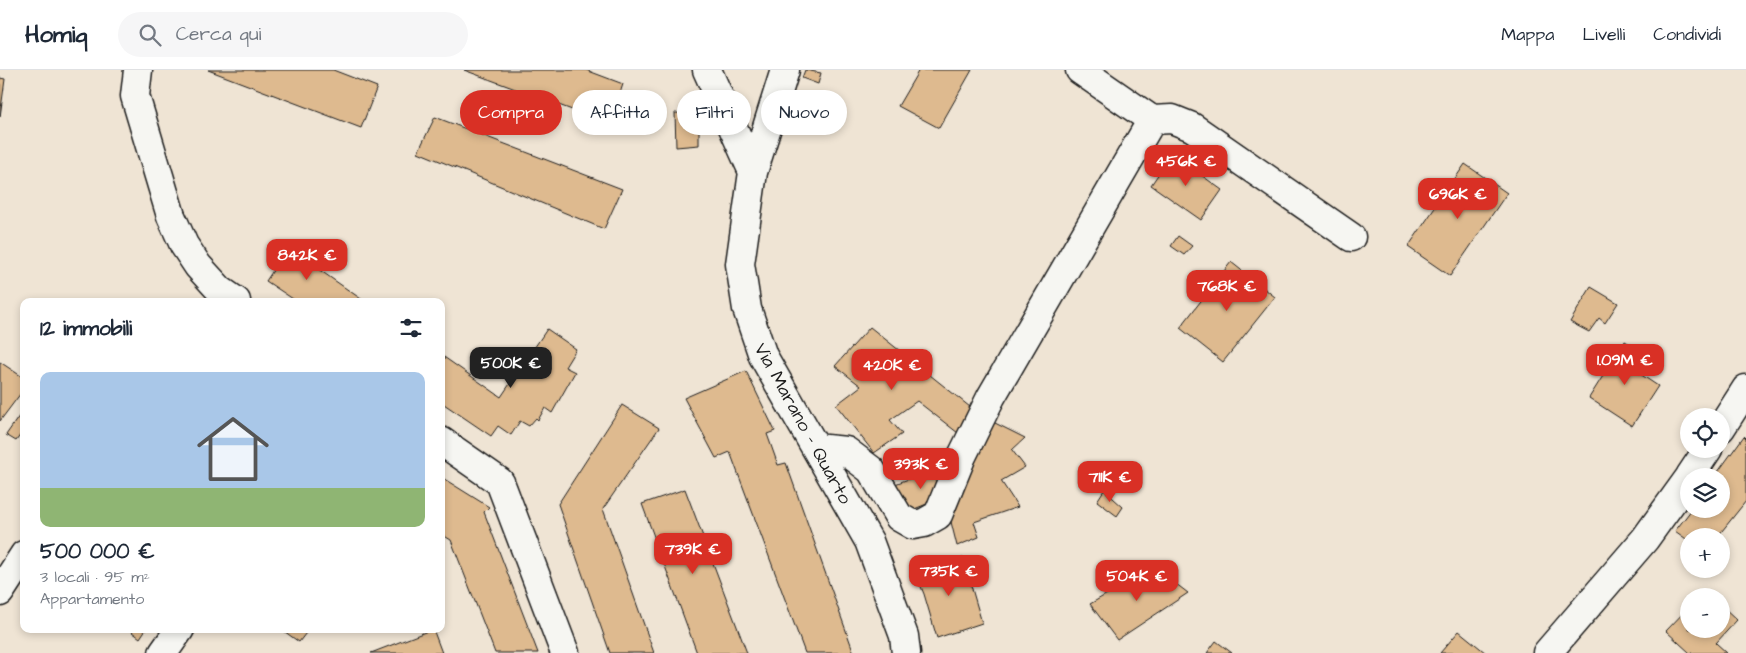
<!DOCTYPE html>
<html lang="it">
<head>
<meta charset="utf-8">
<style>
	body { margin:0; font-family:"Architects Daughter",sans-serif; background:#f6f6f7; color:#1f2937; height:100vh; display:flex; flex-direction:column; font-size:19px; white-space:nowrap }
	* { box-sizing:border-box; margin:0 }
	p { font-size:16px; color:#747a83 }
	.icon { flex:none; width:28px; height:28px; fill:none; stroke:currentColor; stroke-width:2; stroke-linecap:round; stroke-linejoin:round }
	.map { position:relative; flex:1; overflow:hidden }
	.details { position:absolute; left:20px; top:228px; width:425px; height:335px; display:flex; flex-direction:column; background:#fff; border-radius:10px; box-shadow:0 2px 8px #0003 }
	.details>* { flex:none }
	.hud { position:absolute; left:460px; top:20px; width:475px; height:45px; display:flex; gap:10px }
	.buttons { position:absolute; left:1680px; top:338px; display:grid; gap:10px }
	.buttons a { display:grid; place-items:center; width:50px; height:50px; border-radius:50%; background:#fff; box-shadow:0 2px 8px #0003; font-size:25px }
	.price { position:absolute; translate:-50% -42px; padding:0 11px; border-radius:10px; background:#d93025; color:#fff; font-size:16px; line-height:32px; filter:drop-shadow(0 1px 2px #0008) }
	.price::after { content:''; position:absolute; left:50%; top:30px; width:15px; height:11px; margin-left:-8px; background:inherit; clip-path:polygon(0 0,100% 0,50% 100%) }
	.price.on { background:#222; color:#fff }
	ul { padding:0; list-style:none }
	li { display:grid; align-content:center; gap:10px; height:265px; padding:0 20px }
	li+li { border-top:1px solid #e0e1e3 }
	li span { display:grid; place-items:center; height:155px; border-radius:10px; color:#555 }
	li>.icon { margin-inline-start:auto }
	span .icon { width:90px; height:90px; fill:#fffc; stroke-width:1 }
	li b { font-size:21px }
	h2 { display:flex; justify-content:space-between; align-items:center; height:60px; padding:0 20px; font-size:21px }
	.pill { padding:0 18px; border-radius:22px; background:#fff; box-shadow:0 2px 8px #0003; font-size:18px; line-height:45px }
	.pill.on { background:#d93025; color:#fff }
	header { display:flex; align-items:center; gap:30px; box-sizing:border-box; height:70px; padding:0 25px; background:#fff; border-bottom:1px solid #e0e1e3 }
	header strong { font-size:24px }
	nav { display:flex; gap:28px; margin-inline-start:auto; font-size:18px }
	.search { width:350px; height:45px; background:#f6f6f7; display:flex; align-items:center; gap:12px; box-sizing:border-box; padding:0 18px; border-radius:28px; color:#747a83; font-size:19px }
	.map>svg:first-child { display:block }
	.building { fill:#deba8f; stroke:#1c1c1c }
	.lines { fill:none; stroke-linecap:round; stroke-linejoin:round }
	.minor-casing { stroke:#1c1c1c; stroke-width:31 }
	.minor { stroke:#f6f6f2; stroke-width:28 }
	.labels { text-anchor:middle; stroke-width:5; stroke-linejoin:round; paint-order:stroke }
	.street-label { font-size:19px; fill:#1c1c1c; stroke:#f6f6f2 }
</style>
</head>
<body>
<header>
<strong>Homiq</strong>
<div class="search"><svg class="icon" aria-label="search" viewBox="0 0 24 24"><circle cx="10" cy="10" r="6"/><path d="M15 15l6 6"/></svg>Cerca qui</div>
<nav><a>Mappa</a><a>Livelli</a><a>Condividi</a></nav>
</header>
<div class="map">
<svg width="1746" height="583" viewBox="0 0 1746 583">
	<rect width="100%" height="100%" fill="#efe4d4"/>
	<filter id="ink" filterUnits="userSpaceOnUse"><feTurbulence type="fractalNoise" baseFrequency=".02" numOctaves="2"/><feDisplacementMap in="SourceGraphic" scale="10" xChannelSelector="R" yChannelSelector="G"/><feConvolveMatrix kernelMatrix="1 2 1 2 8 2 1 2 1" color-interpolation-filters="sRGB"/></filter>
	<g filter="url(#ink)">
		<path class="building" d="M208 0H333L377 17 361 58Z
			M464 0H586L623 14 610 54Z
			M805 0 821 3 818 14 802 8Z
			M919 0H972L939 58 898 36Z
			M0 8 5 9 0 47Z
			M675 43 699 44V75L676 77Z
			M435 47 622 119 604 159 418 82Z
			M1172 84 1222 120 1201 150 1151 115Z
			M1465 94 1507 123 1450 206 1408 177Z
			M1178 166 1192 176 1184 185 1171 176Z
			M288 178 364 231H296L266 211Z
			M1231 192 1275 227 1223 292 1180 258Z
			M1591 217 1618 233 1605 253 1599 248 1589 262 1570 252Z
			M870 257 975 341 958 363 917 331 890 350 902 364 874 383 836 335 861 316 835 296Z
			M547 259 576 279 565 297 575 302 552 343 545 338 538 350 536 348 529 356 520 351 511 365 498 356 491 366 441 332V285L501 327Z
			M1625 271 1648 285 1637 302 1658 316 1632 356 1589 328Z
			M0 292 24 308V319L0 351Z
			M746 301 775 361 767 364 778 395 786 393 854 583H805L730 382 716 388 684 328Z
			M622 335 659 358 603 439 654 583H610L558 434Z
			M24 339V360L16 371 6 365Z
			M989 350 1025 368 1012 380 1025 397 1001 411 1018 437 974 452 979 467 957 476 948 440Z
			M1744 366 1746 368V431L1718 466H1715L1711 463 1709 466H1689V471L1675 461 1692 439H1721V406H1715Z
			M933 400 934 404 944 402V427L907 442 895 414Z
			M441 407 489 437 484 442 538 583H495L451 470 441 464Z
			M685 419 747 583H697L642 434Z
			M1104 420 1123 437 1117 446 1097 431Z
			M963 488 982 553 937 568 924 524 915 502Z
			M1154 497 1188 523 1117 570 1090 534Z
			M1721 535 1737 550 1716 573 1727 583H1690L1666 561 1689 537V559H1721Z
			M134 559H146L140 568 132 562Z
			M281 559H309L299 572Z
			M433 559 442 583H371Z
			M1459 561 1486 583H1440Z
			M1216 571 1232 583H1207Z"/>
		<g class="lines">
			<defs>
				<path id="minor" d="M138 0 135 26 171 146 184 175 198 196 220 220 236 231
					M707 0 753 102
					M785 0 753 102 740 194 747 239 763 286 869 471 904 566 906 583
					M1080 0 1152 50 1172 49 1192 57 1351 167
					M1721 358 1746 319
					M441 371 500 412 565 583
					M816 378 846 381 871 400 899 447 913 455 924 453 938 445 962 386 991 327 1152 50
					M1690 406 1708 379
					M0 522 24 485
					M163 583 180 559
					M1547 583 1645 469 1689 408"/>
			</defs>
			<use href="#minor" class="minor-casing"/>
			<use href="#minor" class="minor"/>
		</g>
	</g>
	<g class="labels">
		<g class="street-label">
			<text transform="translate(804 353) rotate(61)" y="7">Via Marano - Quarto</text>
		</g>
	</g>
</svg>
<div class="buttons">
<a><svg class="icon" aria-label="locate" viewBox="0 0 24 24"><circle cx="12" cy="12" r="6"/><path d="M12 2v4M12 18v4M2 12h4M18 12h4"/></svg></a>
<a><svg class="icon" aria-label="layers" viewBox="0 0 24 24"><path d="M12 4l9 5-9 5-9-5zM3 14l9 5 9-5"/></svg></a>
<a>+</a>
<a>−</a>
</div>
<b class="price" style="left:1186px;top:117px">456K €</b>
<b class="price" style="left:1458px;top:150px">696K €</b>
<b class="price" style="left:307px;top:211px">842K €</b>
<b class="price" style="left:1227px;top:242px">768K €</b>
<b class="price" style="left:1625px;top:316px">1.09M €</b>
<b class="price on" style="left:511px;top:319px">500K €</b>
<b class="price" style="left:892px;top:321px">420K €</b>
<b class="price" style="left:921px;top:420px">393K €</b>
<b class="price" style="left:1110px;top:433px">711K €</b>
<b class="price" style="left:693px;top:505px">739K €</b>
<b class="price" style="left:949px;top:527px">735K €</b>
<b class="price" style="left:1137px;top:532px">504K €</b>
<div class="hud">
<a class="pill on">Compra</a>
<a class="pill">Affitta</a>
<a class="pill">Filtri</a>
<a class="pill">Nuovo</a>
</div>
<section class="details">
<h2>12 immobili<svg class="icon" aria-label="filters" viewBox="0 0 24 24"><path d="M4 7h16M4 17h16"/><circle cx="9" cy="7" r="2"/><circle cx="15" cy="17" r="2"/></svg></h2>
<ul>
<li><span style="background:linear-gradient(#a9c7e8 75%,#8fb573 0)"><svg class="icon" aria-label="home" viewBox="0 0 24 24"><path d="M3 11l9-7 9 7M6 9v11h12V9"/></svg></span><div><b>500 000 €</b><p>3 locali · 95 m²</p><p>Appartamento</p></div></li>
</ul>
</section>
</div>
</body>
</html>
